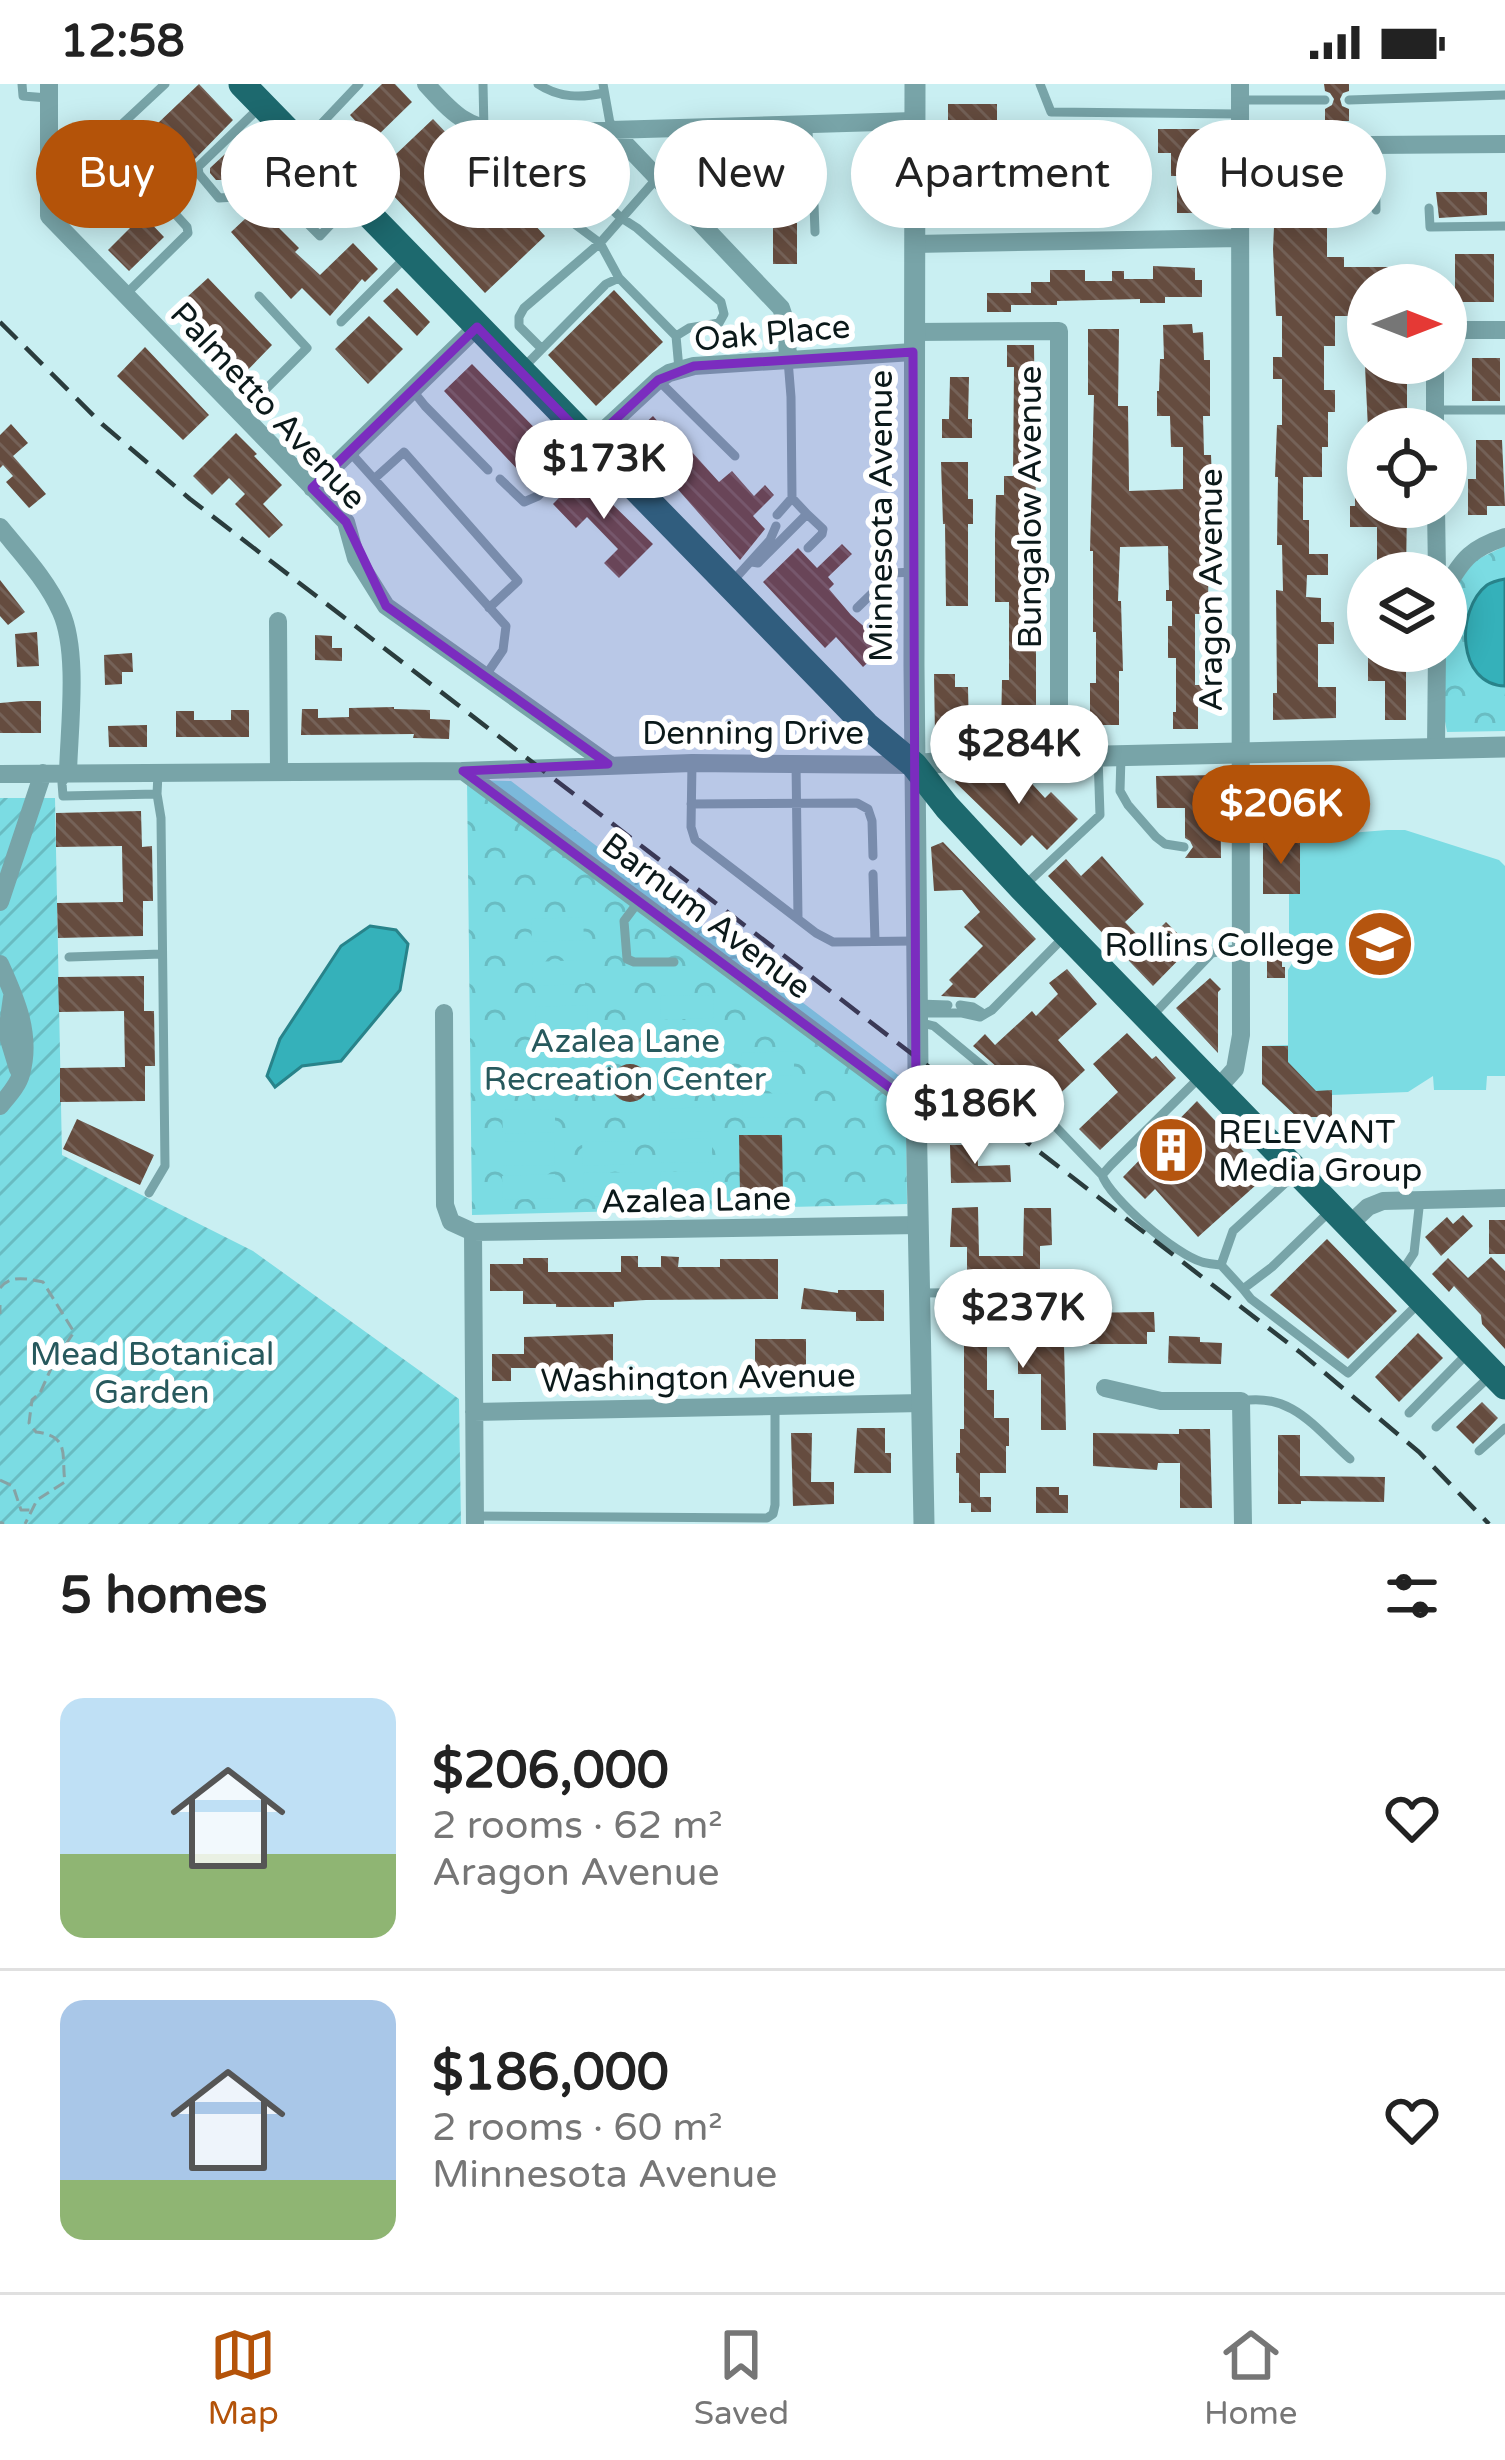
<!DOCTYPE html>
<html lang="en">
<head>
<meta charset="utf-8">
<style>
	body { margin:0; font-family:"Varela Round",sans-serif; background:#f6f6f6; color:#222; height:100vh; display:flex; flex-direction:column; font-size:45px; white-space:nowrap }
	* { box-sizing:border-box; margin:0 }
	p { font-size:39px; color:#767676 }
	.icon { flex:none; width:66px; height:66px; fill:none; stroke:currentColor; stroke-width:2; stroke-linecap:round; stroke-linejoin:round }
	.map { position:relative; height:1440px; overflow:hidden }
	.side { display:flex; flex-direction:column; background:#fff; flex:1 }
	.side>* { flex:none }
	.hud { position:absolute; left:36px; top:36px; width:1434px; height:108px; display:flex; gap:24px }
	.needle { width:78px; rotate:90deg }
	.buttons { position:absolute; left:1347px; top:180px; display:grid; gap:24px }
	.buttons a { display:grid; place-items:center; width:120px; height:120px; border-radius:50%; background:#fff; box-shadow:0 6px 30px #0003; font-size:60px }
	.price { position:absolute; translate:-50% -102px; padding:0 27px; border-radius:42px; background:#fff; color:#222; font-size:39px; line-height:78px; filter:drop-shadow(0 3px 6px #0008) }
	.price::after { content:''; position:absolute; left:50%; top:72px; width:36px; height:27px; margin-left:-18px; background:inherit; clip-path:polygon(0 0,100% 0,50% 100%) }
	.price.current { background:#b45309; color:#fff }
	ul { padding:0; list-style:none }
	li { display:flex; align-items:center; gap:36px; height:300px; padding:0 60px }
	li+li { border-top:3px solid #e0e0e0 }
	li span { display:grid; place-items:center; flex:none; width:336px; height:240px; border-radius:24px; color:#555 }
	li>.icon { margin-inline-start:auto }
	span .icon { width:144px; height:144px; fill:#fffc; stroke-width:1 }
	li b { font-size:51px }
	h2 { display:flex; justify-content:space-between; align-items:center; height:144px; padding:0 60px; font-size:51px }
	.chip { padding:0 42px; border-radius:54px; background:#fff; box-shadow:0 6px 30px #0003; font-size:42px; line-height:108px }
	.chip.current { background:#b45309; color:#fff }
	.status { display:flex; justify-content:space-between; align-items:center; height:84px; padding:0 60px; background:#fff; direction:ltr }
	.status svg { height:33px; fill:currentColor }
	.tab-bar { display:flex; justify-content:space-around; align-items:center; height:168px; border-top:3px solid #e0e0e0; background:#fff; font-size:33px; color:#767676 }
	.tab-bar a { display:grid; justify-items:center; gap:6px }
	.tab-bar .current { color:#b45309 }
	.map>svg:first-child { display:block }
	.park { fill:url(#park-crowns) }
	.garden { fill:url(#garden-furrows) }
	.pitch { fill:#7bdce3 }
	.water { fill:#35b1ba; stroke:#28838a; stroke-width:3 }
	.building { fill:url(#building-back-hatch) }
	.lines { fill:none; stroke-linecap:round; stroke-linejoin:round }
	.path { stroke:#85a3a5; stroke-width:3; stroke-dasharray:12 6; stroke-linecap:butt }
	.service { stroke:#78a4a8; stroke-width:9 }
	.minor { stroke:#78a4a8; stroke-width:18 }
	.tertiary { stroke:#78a4a8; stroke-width:21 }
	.primary { stroke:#1d696e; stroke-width:27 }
	.rail { stroke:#2a3c3d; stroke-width:4.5; stroke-dasharray:24 12; stroke-linecap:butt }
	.marked { fill:#7b2cbf; fill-opacity:0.2; stroke:#7b2cbf; stroke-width:9; stroke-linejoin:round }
	.labels { text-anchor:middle; stroke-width:12; stroke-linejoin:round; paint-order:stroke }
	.street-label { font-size:33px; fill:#0b191a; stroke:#fff }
	.poi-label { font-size:33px; fill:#0b191a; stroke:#fff; text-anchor:end }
	.park-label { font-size:33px; fill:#27595d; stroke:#fff }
</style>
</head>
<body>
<div class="status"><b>12:58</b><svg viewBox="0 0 49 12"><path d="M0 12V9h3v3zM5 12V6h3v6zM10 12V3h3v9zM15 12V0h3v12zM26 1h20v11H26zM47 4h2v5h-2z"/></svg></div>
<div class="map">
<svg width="1505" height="1440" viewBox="0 0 1505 1440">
	<defs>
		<pattern id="park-crowns" width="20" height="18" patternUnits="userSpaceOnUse" patternTransform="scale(3)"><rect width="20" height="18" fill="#7bdce3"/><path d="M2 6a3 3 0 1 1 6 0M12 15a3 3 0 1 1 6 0" fill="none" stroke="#69bcc2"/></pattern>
		<pattern id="garden-furrows" width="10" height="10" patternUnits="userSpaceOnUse" patternTransform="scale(3)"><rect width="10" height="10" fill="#7bdce3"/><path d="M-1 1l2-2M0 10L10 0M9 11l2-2" fill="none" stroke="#69bcc2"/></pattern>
		<pattern id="building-back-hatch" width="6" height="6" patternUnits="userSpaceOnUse" patternTransform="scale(3)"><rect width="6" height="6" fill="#654c3f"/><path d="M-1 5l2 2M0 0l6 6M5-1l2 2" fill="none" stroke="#756258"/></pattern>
	</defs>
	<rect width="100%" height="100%" fill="#c9eff2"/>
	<path class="park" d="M1505 462V495C1484 501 1462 522 1469 547 1473 566 1487 585 1496 602H1505V647L1447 648 1443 626 1446 525 1453 504 1476 476Z
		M467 696 511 697 906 997 907 1120 472 1131Z"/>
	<path class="garden" d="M0 714H55L62 1071 253 1167 459 1315 461 1440H0Z"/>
	<path class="pitch" d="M1387 746H1405L1499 776 1505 782V992H1487L1486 1006H1434L1433 992 1408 1008 1332 1011V1033H1297L1262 1000V962L1288 961V886L1302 863 1289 862V809H1300V757L1325 751Z
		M583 833 584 856 532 858 531 835Z
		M585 876V900L533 902 532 878Z
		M713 911 714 934 661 936 660 912Z
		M587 921 588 944 536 946 535 923Z
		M712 945V969L660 970 659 946Z
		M590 966V990L538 992 537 968Z
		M794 967V991L742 993 741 969Z
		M795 1009V1033L743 1034 742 1010Z
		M712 1023V1047L660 1049 659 1025Z
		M555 1025V1048L503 1050 502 1026Z
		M712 1054V1078L660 1079 659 1056Z
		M554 1057 555 1081 502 1082V1058Z
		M635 1057V1080L583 1082 582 1058Z
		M713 1087 714 1111 661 1112 660 1088Z
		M636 1088V1111L584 1113 583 1089Z
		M555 1090V1114L503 1116 502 1092Z"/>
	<path class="water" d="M1505 495V602C1457 601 1455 526 1487 501 1490 499 1500 496 1505 495Z
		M370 842 396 846 408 860 400 906 341 977 302 982 275 1003 267 992 280 955 341 862Z"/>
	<path class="building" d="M199 0 233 36 151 120 114 81Z
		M382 0H395L412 18 373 56 350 31Z
		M1324 0H1349V7L1343 9 1340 15 1342 22 1349 25V37H1325V25L1332 21 1334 15 1330 9 1325 7Z
		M948 20H997V50L1003 52H1128L1126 123H1028V82H1002V138H942L941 50H948Z
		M433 35 488 93 500 82 522 106 512 116 545 152 485 209 374 91Z
		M1158 45H1213L1214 103H1207V129H1177V92H1171V69H1158Z
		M251 46 259 55 249 65 247 88 239 96H216L210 89V84Z
		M773 70H797L796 110H766V136H739V82H773Z
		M1277 77H1319V102H1304V142H1327V173H1344V183H1398V201H1368V232H1335V262H1324V306H1335V328H1328V363H1322V393H1303V436H1309V470H1328V491H1307L1306 513 1321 514V538H1334V560H1318V603H1336V634L1273 636V609H1277L1276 506 1283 507 1282 461H1277L1278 393H1275L1277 341H1282V295H1273V273H1282V232H1276L1273 165Z
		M1436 108H1487V131L1439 134Z
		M258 123 299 164 295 168 320 191 353 159 378 185 365 198 362 195 330 232 302 204 291 215 231 148Z
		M143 131 164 153 129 187 108 166Z
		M773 139H797V180H773Z
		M1455 170H1494V218H1455Z
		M1153 182 1195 184V196H1202V213H1165V219H1140V215L1057 217V221H1011V228H987V209H1031V198H1050V186H1085V197H1112V187H1124V195H1153Z
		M208 194 272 261 240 294 175 224Z
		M397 204 430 238 417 252 383 217Z
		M614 206 663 258 596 322 548 271Z
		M369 232 403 265 368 300 335 265Z
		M1192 240 1193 249 1203 248 1204 276H1210V332H1203L1204 371H1211L1213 423H1209L1208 530H1195V601H1205V621H1198V645H1173V628H1176V574H1168V542H1172V517H1166V506H1169L1168 462 1120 463 1118 517H1121L1123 587H1119V641H1090V599H1096V548H1093V467H1090L1094 311H1088V245H1119L1118 322H1128L1129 407 1183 405V363H1171L1170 332H1157V307H1159L1160 275H1164L1163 241Z
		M1007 261H1034L1036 432H1026V462H1035V479H1024V529H1031V563H1036V646H1001L1002 596H1009V518H995V450L996 411H1004V392H1013L1014 283H1007Z
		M145 263 209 331 183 356 117 292Z
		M1472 274H1500V317H1472Z
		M472 280 563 373 534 403 444 307Z
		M1365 282H1407V345H1368Z
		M950 293H969L968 335H972V354H942V335H949Z
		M653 332 660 340 664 337 719 398 732 387 754 412 765 401 774 411 753 432 765 445 740 476 631 352Z
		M11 340 28 359 13 372 46 410 29 424 6 398 13 392 3 381 0 384V351Z
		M236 349 257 370 254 372 282 401 263 420 283 441 269 454 235 420 245 410 229 394 212 411 193 392Z
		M1476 356H1502L1505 422H1487V431H1468V395H1476Z
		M941 378H968V415H973V440H968V522H946L945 440H943Z
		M1355 381H1368V423H1407L1406 489H1377V443H1350V422H1355Z
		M585 387 609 411 606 414 653 460 619 494 604 479 618 465 587 433 576 444 553 420Z
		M842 460 852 470 828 493 834 500 829 505 851 531 870 548 874 545 888 560 863 583 836 553 825 564 763 498 798 464 817 484Z
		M0 496 25 528 8 541 0 532Z
		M37 548 39 582 17 583 15 550Z
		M315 551 332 552V564H342V577L315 576Z
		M132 569 133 588H122V600L105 601 104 571Z
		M1368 574H1409V586H1406V636H1385V597H1368Z
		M934 590H955V603H968L969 650 935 651Z
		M23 617H41V649H0V619Z
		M394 623V625L430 626V635L450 636 449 655 413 654 414 650 301 651 302 625H318V634L349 633V624Z
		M231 626H249V653H176V627H194V636H231Z
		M147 641V663H109L108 642Z
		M1023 690 1045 714 1051 708 1078 735 1047 766 1032 751 1021 762 955 698 957 692Z
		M1220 691 1221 774H1185L1193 763 1190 757 1185 754V724H1157L1156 692Z
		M141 727 142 763 152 762 153 817H143V852L58 854 57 819 123 818 122 762 56 763V729Z
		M1263 756 1300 757V810H1263Z
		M943 758 1036 855 975 914 941 912 953 900 949 896 983 862 964 843 980 828 962 806 934 807 931 763Z
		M1102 772 1144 820 1125 838 1145 859 1166 838 1191 863 1153 902 1048 792 1066 775 1081 792Z
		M1267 858H1282V883H1285V894H1267Z
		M1067 885 1097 920 1058 956 1085 986 1051 1018 1025 990 1016 998 1000 982 998 984 973 962 985 950 995 961 1032 927 1036 932 1058 910 1049 899Z
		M144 892V927H154L155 982H145V1017L60 1018V984L125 983 124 927 59 928 58 893Z
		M1210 894 1221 905 1218 908V969L1176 924Z
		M1127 949 1152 975 1156 972 1176 994 1100 1066 1079 1045 1118 1008 1093 980Z
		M1262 962H1288V978L1316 1007 1332 1006V1033H1297L1262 1000Z
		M611 999a19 19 0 1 1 38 0a19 19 0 1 1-38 0Z
		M1197 1017 1266 1092 1198 1153 1155 1105 1145 1115 1123 1093Z
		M77 1035 154 1071 140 1101 63 1065Z
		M739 1051H782L783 1111 740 1112Z
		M950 1061H977L978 1082 1010 1081 1011 1098 951 1099Z
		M978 1123 979 1172H1023L1024 1124H1051L1052 1161 1040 1162V1190H967V1163H950L952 1124Z
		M1463 1131 1473 1142 1441 1172 1425 1153 1447 1133 1453 1140Z
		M1489 1136H1505V1170H1489Z
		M1327 1155 1397 1227 1348 1275 1270 1211Z
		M621 1172H638V1183H661V1172L679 1173 678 1183H720V1175H778V1215L646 1216 614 1218V1223H556V1220H523V1207H490V1180H523V1174H548V1188H621Z
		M1491 1173 1505 1187V1265L1482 1240 1481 1231 1454 1202 1449 1208 1432 1190 1448 1174 1468 1194Z
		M804 1204 838 1209V1206H884V1237H856V1228L801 1225Z
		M1061 1215V1227L1068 1229 1154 1228 1155 1248H1147V1260H1064L1066 1346H1041V1290H1018V1256H987V1306H994V1334H1009V1362H1006V1389H980V1413H991V1428H971V1419H959V1389H956V1369H960V1345H964V1256H952V1218Z
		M1418 1249 1443 1274 1399 1318 1375 1293Z
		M613 1250V1293L557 1290V1284H511V1297H492V1270H524V1253Z
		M1169 1252 1200 1253V1258L1222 1259 1221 1280 1168 1279Z
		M755 1255H806V1287H755Z
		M1482 1318 1498 1334 1473 1360 1456 1343Z
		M857 1344H885V1369H891V1389H854Z
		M1179 1345H1210L1212 1424H1180V1379H1158L1157 1386 1093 1382V1349L1179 1350Z
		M791 1349H812L811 1398H834V1420L793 1422Z
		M1278 1351H1300V1392L1385 1393 1384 1418 1301 1417V1420H1278Z
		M1036 1403H1059V1411H1068V1429H1036Z"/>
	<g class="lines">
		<path class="path" d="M0 1204C11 1190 27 1195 43 1198L74 1248 54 1278 40 1309 32 1316 29 1339 36 1348C71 1352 61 1372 65 1398L37 1416 25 1440
			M0 1221V1230
			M0 1396 13 1402 21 1426H30
			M0 1438 4 1440"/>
		<path class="service" d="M22 0 23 12 48 14
			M483 0 484 46
			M538 0C559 14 581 14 604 9
			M603 0 611 45
			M1040 0 1051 28 1240 30
			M1240 16H1325
			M1349 16 1505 11
			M259 24 198 83 199 90 219 114 235 113 290 58
			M808 39 809 101 814 121 815 148
			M494 47 497 62 503 70 553 124 600 159 619 194 676 252 679 285
			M547 48 549 65 620 133 637 144 721 218 724 230 719 239 689 244 676 252
			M106 55 165 0
			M305 57 359 0
			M1375 61 1376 126
			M314 82 280 112 320 152 350 120
			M1429 124 1430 143 1505 142
			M125 211 188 149 187 143 167 121
			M341 238 404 175
			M542 265 519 242V233L524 224 600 159 658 93
			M788 276 791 313 792 414
			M524 283 606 200 619 194
			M658 296 735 372
			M413 307 425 322 488 386
			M1435 326H1505
			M242 329 307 264 259 212
			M349 367 506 542 503 566 484 594
			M374 395 404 368 518 497 489 524
			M500 395 524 418 538 412 588 361
			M807 430 823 445 822 450 808 464
			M752 478 758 479 807 430 792 414 777 431
			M732 498 770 456 776 442
			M857 524 893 489 914 488
			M1121 672 1120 707 1128 721 1156 753 1165 760 1184 763
			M692 679 691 743 695 756 816 849 833 858 914 857
			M796 679 798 835
			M68 689 62 699 63 712 157 710 158 690
			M691 720 857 719 868 725 872 737 873 772
			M873 790 875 857
			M1024 802 1100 731 1098 672
			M639 817 624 837 627 875 634 878H674
			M69 873 162 870
			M918 920 948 921
			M960 921 973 923 981 928
			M921 929H962L980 933 992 926 1063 854
			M1153 931 1212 869 1241 864
			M918 938 934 942 1055 1042 1102 1091
			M1199 994 1111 1081 1102 1091C1111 1115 1176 1171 1202 1178 1208 1180 1215 1180 1221 1181
			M1293 1092 1233 1147 1221 1181 1243 1205 1272 1183 1329 1128
			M149 1109 165 1082 161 734 157 710
			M1401 1189 1414 1169 1420 1115
			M1243 1205 1251 1215 1348 1289 1418 1220
			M920 1209 1056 1208
			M1241 1317C1292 1308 1315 1344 1350 1375
			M1409 1329 1467 1270
			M1436 1343 1489 1293
			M1479 1367 1505 1344
			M475 1432 767 1434 773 1430 775 1421V1322"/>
		<path class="minor" d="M49 0V132L346 438 356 474 386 522 610 681
			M426 0C453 30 466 44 507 49L914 37
			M611 45 781 224 786 239 788 274
			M1240 62 1505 60
			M914 160 1240 154
			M914 248 1059 247V673
			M1446 253 1464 246H1505
			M1435 279V345
			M590 359 658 296 669 289 694 282 913 268
			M312 404 477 243
			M1436 423 1437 489
			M0 443C22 470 47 496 61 528 79 568 69 645 68 689
			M1446 504C1463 474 1472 464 1505 453
			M278 537 279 688
			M1436 664 1437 567
			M463 687 916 1023
			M0 690 463 687 692 679 913 681
			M0 818 43 689
			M0 880C16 915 32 951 21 990 18 1002 7 1013 0 1022
			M12 913 7 949 18 985
			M444 929 445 1121 451 1138 473 1148 919 1141
			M1217 1005 1235 985 1241 951 1240 0
			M1349 1141 1368 1123 1383 1117 1505 1114
			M473 1148 475 1440
			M1105 1304 1161 1317H1241L1243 1440
			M474 1328 922 1319"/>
		<path class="tertiary" d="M915 0 914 582 918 986 916 1023 924 1440
			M914 681 975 675 1505 663"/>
		<path class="primary" d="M242 0 866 641 914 681 947 723 1022 804 1505 1302"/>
		<path class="rail" d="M0 238 102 340 190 415 1301 1269 1419 1368 1489 1440"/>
	</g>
	<path class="marked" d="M477 243 590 359 658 296 694 282 913 268 916 1023 463 687 608 680 386 522 346 438 312 404Z"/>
	<defs>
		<symbol id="university-disc" viewBox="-11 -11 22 22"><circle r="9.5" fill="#b5550f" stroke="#fff"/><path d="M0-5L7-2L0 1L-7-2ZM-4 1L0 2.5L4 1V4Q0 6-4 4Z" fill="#fff"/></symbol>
		<symbol id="building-disc" viewBox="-11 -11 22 22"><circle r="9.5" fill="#b5550f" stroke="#fff"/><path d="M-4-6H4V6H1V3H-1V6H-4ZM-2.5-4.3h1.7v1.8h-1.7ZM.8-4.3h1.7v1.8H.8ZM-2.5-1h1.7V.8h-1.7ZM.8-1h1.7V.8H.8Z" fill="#fff"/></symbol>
	</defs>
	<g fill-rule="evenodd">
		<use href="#university-disc" x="1342" y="822" width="76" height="76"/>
		<use href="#building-disc" x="1133" y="1028" width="76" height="76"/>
	</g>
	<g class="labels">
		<g class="street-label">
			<text transform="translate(772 248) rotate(-5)" y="12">Oak Place</text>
			<text transform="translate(269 321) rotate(47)" y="12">Palmetto Avenue</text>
			<text transform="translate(1029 423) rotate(-90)" y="12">Bungalow Avenue</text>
			<text transform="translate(880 432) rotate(-90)" y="12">Minnesota Avenue</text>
			<text transform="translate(1210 506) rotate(-90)" y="12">Aragon Avenue</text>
			<text x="753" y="660">Denning Drive</text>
			<text transform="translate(707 831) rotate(37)" y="12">Barnum Avenue</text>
			<text transform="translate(696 1115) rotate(-1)" y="12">Azalea Lane</text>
			<text transform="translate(698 1293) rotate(-1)" y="12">Washington Avenue</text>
		</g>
		<g class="poi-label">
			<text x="1334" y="872">Rollins College</text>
			<text x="1218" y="1059" text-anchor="start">RELEVANT<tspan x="1218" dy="38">Media Group</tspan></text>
		</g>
		<g class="park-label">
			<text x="625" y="968">Azalea Lane<tspan x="625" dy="38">Recreation Center</tspan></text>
			<text x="152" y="1281">Mead Botanical<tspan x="152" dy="38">Garden</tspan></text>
		</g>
	</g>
</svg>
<div class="buttons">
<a><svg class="needle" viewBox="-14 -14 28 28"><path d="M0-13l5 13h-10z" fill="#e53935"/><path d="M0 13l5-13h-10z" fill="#767676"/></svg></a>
<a><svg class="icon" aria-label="locate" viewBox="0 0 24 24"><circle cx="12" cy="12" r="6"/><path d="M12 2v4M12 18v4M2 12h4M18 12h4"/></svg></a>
<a><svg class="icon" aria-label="layers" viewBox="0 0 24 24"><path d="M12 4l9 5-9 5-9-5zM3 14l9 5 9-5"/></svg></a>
</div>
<b class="price" style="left:604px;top:438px">$173K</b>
<b class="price" style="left:1019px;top:723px">$284K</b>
<b class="price current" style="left:1281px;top:783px">$206K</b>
<b class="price" style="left:975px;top:1083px">$186K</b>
<b class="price" style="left:1023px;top:1287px">$237K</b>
<div class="hud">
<a class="chip current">Buy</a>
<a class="chip">Rent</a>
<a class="chip">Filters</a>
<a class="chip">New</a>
<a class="chip">Apartment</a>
<a class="chip">House</a>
</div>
</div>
<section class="side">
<h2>5 homes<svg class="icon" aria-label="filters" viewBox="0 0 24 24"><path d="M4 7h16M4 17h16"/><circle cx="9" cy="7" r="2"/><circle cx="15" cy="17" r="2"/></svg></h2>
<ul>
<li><span style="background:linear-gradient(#bfe0f5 65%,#8fb573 0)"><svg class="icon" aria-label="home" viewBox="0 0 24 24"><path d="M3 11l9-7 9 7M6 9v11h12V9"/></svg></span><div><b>$206,000</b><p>2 rooms · 62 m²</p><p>Aragon Avenue</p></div><svg class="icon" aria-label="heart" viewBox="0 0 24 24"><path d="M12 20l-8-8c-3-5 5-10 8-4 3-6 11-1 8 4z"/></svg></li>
<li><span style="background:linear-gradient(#a9c7e8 75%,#8fb573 0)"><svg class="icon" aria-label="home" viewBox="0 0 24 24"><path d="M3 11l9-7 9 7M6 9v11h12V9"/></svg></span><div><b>$186,000</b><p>2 rooms · 60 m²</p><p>Minnesota Avenue</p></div><svg class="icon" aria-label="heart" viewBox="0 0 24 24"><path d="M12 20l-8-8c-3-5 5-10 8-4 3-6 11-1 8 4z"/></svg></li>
</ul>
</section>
<nav class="tab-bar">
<a class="current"><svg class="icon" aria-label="map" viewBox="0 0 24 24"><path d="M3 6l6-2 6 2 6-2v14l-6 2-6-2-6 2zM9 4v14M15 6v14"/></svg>Map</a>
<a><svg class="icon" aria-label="saved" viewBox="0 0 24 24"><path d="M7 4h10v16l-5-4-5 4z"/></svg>Saved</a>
<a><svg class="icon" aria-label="home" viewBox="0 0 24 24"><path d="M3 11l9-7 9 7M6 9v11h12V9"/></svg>Home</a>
</nav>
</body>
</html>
